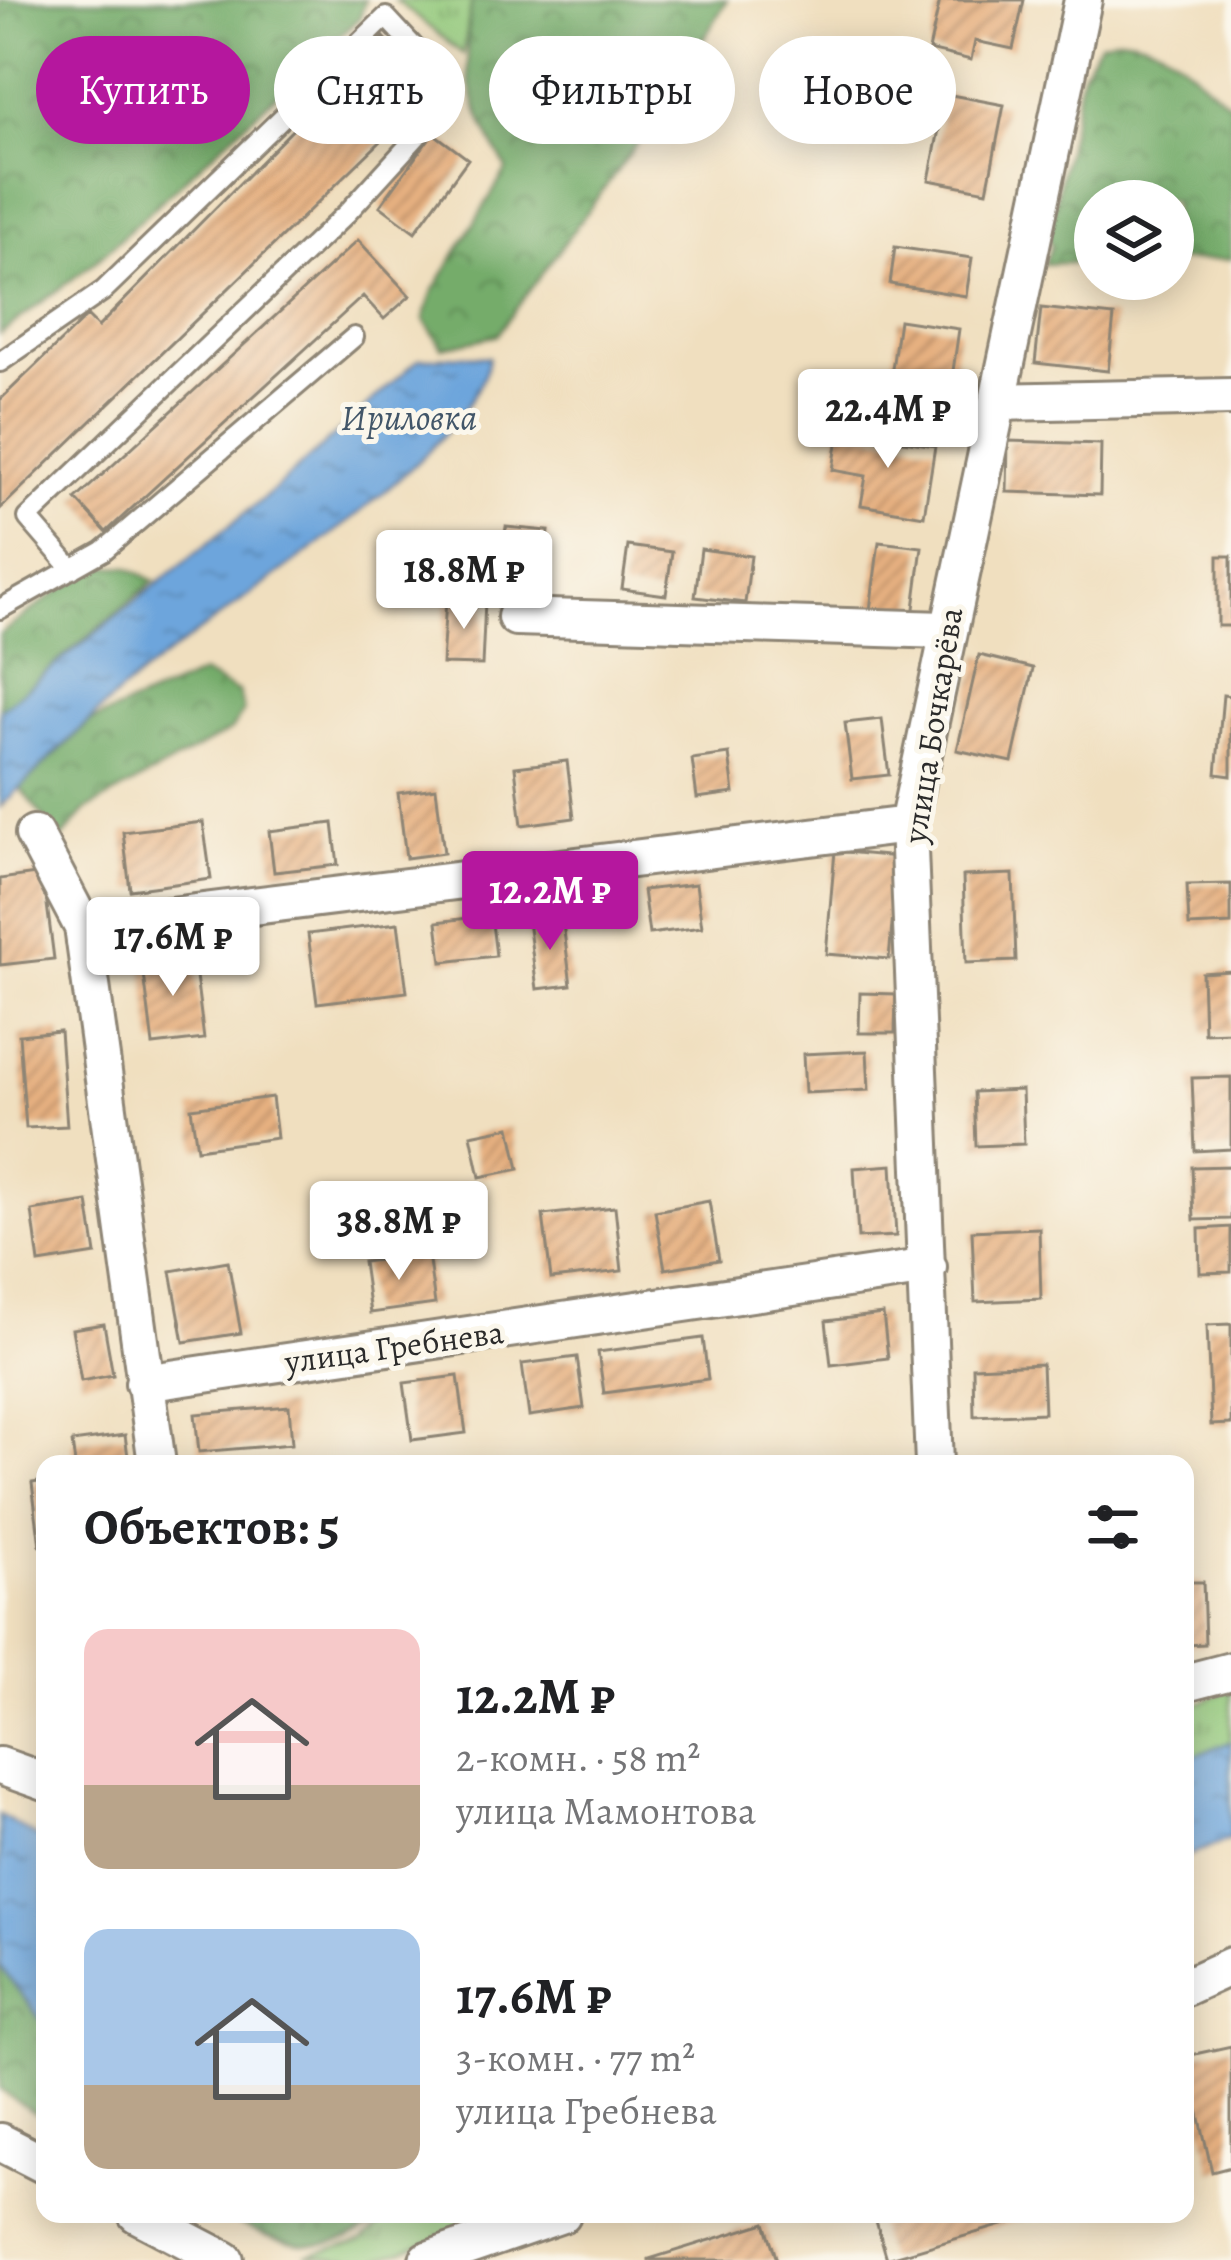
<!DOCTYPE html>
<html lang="ru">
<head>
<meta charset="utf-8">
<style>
	body { margin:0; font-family:Alegreya,serif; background:#f2f2f2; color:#202124; height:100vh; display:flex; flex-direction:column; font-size:45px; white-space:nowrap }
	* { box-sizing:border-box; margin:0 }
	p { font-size:39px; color:#757577 }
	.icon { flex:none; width:66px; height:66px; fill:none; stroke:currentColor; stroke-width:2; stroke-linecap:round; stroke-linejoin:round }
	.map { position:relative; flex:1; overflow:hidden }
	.drawer { position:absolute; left:36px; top:1455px; width:1158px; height:768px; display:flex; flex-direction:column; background:#fff; border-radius:24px; box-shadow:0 6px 30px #0003 }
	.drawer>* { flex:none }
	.hud { position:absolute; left:36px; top:36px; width:1161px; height:108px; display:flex; gap:24px }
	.tools { position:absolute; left:1074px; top:180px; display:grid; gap:24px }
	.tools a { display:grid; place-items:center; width:120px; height:120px; border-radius:50%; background:#fff; box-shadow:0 6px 30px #0003; font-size:60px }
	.price { position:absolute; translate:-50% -102px; padding:0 27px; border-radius:12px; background:#fff; color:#222; font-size:39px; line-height:78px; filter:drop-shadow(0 3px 6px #0008) }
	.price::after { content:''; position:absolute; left:50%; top:72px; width:36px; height:27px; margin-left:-18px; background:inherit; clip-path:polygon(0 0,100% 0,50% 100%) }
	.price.active { background:#b5179e; color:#fff }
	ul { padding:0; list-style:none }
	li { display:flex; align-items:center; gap:36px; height:300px; padding:0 48px }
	li span { display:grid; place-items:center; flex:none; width:336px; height:240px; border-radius:24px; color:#555 }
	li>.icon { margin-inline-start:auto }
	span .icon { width:144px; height:144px; fill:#fffc; stroke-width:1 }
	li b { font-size:51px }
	h2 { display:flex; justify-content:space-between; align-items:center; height:144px; padding:0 48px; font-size:51px }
	.pill { padding:0 42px; border-radius:54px; background:#fff; box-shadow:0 6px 30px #0003; font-size:42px; line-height:108px }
	.pill.active { background:#b5179e; color:#fff }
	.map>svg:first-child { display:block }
	.grass { fill:url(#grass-tufts); stroke:#5e7a52; stroke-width:3 }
	.forest { fill:url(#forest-crowns); stroke:#506c4a; stroke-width:3 }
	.water { fill:url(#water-ripples); stroke:#4c6884; stroke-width:3 }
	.building { fill:url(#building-hatch) }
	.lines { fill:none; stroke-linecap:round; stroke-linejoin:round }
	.lane-casing { stroke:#8e8575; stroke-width:24 }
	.street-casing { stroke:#8e8575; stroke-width:42 }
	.lane { stroke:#fff; stroke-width:18 }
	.street { stroke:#fff; stroke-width:36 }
	.labels { text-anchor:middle; stroke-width:10; stroke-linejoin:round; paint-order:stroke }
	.street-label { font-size:33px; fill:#2b2b2b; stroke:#fbf7ec }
	.water-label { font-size:36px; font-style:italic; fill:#425669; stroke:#fbf7ec }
</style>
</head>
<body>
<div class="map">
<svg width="1231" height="2260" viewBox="0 0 1231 2260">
	<defs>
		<pattern id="grass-tufts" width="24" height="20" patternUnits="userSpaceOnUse" patternTransform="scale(3)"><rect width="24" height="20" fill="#92c87a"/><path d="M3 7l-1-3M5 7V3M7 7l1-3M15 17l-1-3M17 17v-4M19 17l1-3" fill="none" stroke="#77a364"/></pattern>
		<pattern id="forest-crowns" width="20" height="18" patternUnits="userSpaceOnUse" patternTransform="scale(3)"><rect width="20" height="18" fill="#75ac6a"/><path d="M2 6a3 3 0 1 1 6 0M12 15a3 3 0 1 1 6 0" fill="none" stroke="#608c57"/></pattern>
		<pattern id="water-ripples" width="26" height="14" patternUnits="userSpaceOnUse" patternTransform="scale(3)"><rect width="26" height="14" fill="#6da5dc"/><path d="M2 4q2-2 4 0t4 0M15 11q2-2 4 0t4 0" fill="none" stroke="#5a87b3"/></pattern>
		<pattern id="building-hatch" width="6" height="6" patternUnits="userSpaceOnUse" patternTransform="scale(3)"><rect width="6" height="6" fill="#e6b080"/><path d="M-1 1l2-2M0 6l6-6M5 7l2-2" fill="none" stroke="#bb8f69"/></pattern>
	</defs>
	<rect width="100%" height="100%" fill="#fbf7ec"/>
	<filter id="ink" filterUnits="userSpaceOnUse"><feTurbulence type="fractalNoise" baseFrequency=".00833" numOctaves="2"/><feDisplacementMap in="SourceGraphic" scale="24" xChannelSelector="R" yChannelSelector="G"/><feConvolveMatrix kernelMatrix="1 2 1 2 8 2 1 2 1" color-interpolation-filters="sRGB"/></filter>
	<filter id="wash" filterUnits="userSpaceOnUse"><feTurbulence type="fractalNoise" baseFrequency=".004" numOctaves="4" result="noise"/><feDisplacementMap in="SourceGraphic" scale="48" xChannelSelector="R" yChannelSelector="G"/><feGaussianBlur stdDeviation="2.7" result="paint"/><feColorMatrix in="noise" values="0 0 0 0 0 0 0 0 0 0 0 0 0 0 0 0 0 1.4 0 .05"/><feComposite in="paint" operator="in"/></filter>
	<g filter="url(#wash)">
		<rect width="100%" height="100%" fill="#f0dfbf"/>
		<path class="grass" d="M395 0H472L463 54Z
			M1231 1689V1742L1185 1759V1709Z
			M394 2214H511L375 2260 306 2255 363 2240Z"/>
		<path class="forest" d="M0 0H365L360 17 97 260 0 334Z
			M472 0H727L661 111 496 336 442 347 424 319 432 293 507 169C470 108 460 71 472 0Z
			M1119 37C1178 42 1188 74 1231 104V259L1173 261V201H1095V262L1044 264 1052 246 1048 237 1082 72 1100 42Z
			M93 566 128 567 154 581 0 711V634Z
			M202 674 238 692 244 711 231 730 85 811 61 840 20 788 90 722Z
			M0 1966 45 2025V2120L0 2090Z
			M218 2214H394C320 2260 294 2249 218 2214Z"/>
		<path class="water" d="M463 355 489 357C473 459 214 612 134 681 87 720 44 765 0 807V711L5 706 268 495 419 359Z
			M1231 1742V1839L1185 1857V1759Z
			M0 1815 45 1842V2025L0 1966Z"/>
		<g id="blocks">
			<path class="building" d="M940 0H1024L1013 49 975 41 971 60 929 50Z
				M384 37 434 90 0 509V400L87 316 98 327Z
				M946 94 1004 105 987 191 929 180Z
				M433 133 468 159 415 232 380 206Z
				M358 240 410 296 384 319 363 296 106 532 76 499Z
				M895 247 972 258 966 296 890 284Z
				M1041 308 1114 316 1108 371 1035 363Z
				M899 320 959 329 949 399 889 390Z
				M839 431 935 446 924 516 861 505 866 476 833 470Z
				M1008 441 1101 444 1100 495 1007 492Z
				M506 527 549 531 544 577 500 572Z
				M879 542 922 547 913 616 870 610Z
				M628 546 672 552 666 595 622 589Z
				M701 549 751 556 745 603 695 597Z
				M1218 556H1231V626H1218Z
				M446 599 485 601 482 665 442 664Z
				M979 655 1033 668 1012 762 957 750Z
				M1223 695 1231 696V776L1216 774Z
				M882 719 889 775 852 779 845 723Z
				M729 754 734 793 697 798 692 759Z
				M567 761 574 818 522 825 515 767Z
				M436 788 444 853 406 858 398 793Z
				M203 822 211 879 130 890 123 832Z
				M333 823 338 865 274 872 269 831Z
				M835 851 898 857 889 959 826 954Z
				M43 873 54 959 0 965V879Z
				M1013 874 1016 961 966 963 963 876Z
				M696 884 702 927 649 934 643 890Z
				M1231 884V924L1189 926 1187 885Z
				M491 915 496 956 442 962 437 922Z
				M562 916 571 985 537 989 528 921Z
				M398 923 407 992 317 1003 308 934Z
				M193 952 204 1039 153 1045 142 958Z
				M1231 971V1032L1204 1033 1202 973Z
				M860 993 896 994 895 1033H859Z
				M60 1031 67 1126 26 1128 19 1035Z
				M867 1051 869 1090 805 1093 803 1054Z
				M1231 1077V1149L1195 1151 1192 1078Z
				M1022 1090 1024 1144 976 1146 974 1092Z
				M272 1097 277 1138 197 1149 191 1108Z
				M510 1127 519 1169 480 1177 471 1135Z
				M892 1165 896 1236 858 1238 854 1168Z
				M1231 1166V1219L1194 1220 1192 1167Z
				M709 1201 719 1260 665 1269 655 1211Z
				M88 1202 96 1254 39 1263 32 1211Z
				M615 1207 622 1271 551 1279 543 1215Z
				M1231 1227V1272L1200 1273 1199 1229Z
				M1039 1228 1041 1299 975 1302 972 1231Z
				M428 1254 435 1304 370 1313 363 1262Z
				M228 1261 241 1333 184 1342 171 1271Z
				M883 1314 888 1358 831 1365 826 1321Z
				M104 1324 113 1375 81 1381 72 1329Z
				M1231 1324V1424L1211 1425 1207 1325Z
				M703 1338 708 1379 604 1393 598 1352Z
				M577 1357 584 1408 529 1416 522 1364Z
				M1042 1364 1044 1413 974 1416 973 1367Z
				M458 1376 466 1433 412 1440 404 1383Z
				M289 1406 292 1444 199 1452 195 1414Z
				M125 1435 129 1464H75L72 1442Z
				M45 1481V1545L40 1546 32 1483Z
				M1185 1582H1203L1205 1644 1185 1645Z
				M1231 2046V2167L1212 2172 1186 2056Z
				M874 2214H1037V2215L887 2259Z
				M765 2223 777 2260H649V2259Z"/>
		</g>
	</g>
	<g filter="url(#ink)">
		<use href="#blocks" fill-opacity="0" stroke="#8e8575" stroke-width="3"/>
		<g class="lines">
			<defs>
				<path id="lane" d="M0 362 103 291 386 17 453 89 440 111 348 212 28 518 72 569
					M0 609 103 551 354 337"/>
				<path id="street" d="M997 402 1231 397
					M516 617 945 630
					M34 834 83 927 157 1464
					M83 927 908 825
					M144 1383 928 1267
					M934 1464 908 825 1083 0
					M1185 1683 1231 1671
					M0 1766 45 1782
					M1185 1987 1231 1966
					M0 2142 45 2165
					M137 2214 225 2260
					M428 2260 562 2214"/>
			</defs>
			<use href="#lane" class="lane-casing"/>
			<use href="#street" class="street-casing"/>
			<use href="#lane" class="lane"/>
			<use href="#street" class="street"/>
		</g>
	</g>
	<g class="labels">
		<g class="street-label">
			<text transform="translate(932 725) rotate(-81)" y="12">улица Бочкарёва</text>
			<text transform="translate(394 1346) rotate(-8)" y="12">улица Гребнева</text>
		</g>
		<g class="water-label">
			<text x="409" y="430">Ириловка</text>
		</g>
	</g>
</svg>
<div class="tools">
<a><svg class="icon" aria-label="layers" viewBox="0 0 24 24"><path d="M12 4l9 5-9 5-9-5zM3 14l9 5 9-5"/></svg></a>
</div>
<b class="price" style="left:888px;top:471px">22.4M ₽</b>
<b class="price" style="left:464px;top:632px">18.8M ₽</b>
<b class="price active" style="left:550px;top:953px">12.2M ₽</b>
<b class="price" style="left:173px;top:999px">17.6M ₽</b>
<b class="price" style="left:399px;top:1283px">38.8M ₽</b>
<div class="hud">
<a class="pill active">Купить</a>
<a class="pill">Снять</a>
<a class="pill">Фильтры</a>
<a class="pill">Новое</a>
</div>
<section class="drawer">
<h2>Объектов: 5<svg class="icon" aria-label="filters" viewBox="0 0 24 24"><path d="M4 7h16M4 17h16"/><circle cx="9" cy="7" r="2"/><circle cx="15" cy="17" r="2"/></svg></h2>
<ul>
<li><span style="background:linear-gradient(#f6c9c9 65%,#b9a48a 0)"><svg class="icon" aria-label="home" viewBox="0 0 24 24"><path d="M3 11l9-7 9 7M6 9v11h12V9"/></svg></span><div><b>12.2M ₽</b><p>2-комн. · 58 m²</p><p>улица Мамонтова</p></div></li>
<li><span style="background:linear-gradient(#a9c7e8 65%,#b9a48a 0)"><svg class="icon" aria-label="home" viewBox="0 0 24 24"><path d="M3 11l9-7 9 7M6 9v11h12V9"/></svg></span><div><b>17.6M ₽</b><p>3-комн. · 77 m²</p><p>улица Гребнева</p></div></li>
</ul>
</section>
</div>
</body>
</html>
